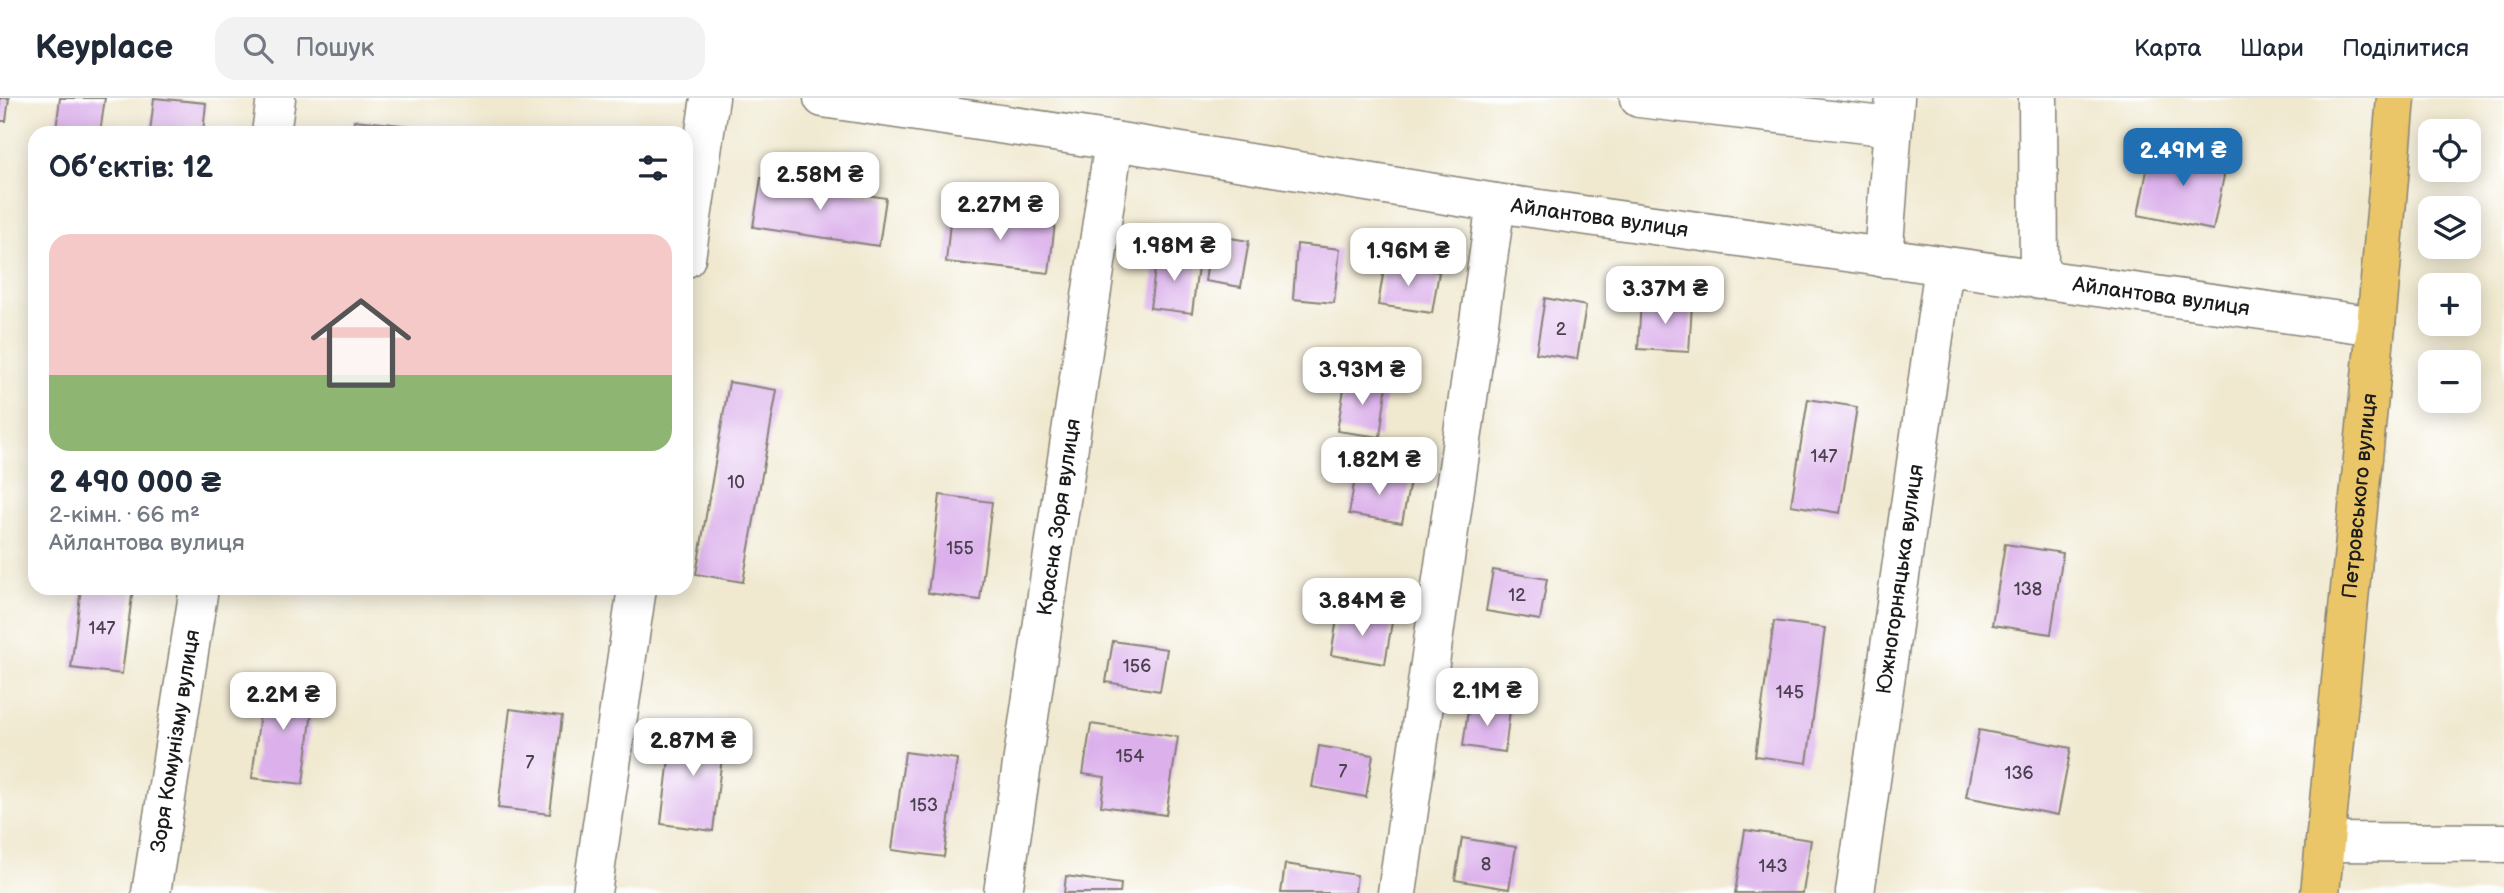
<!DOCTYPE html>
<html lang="uk">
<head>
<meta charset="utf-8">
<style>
	body { margin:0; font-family:"Balsamiq Sans",sans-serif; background:#f2f2f3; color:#1f2937; height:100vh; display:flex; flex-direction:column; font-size:26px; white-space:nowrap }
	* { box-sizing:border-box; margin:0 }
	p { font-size:23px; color:#747a83 }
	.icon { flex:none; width:38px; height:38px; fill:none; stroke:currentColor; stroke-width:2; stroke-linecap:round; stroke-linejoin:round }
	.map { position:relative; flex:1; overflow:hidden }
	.details { position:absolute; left:28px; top:28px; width:665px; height:469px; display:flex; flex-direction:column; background:#fff; border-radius:21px; box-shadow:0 4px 18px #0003 }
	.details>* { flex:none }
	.buttons { position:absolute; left:2418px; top:21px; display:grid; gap:14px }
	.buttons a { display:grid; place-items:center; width:63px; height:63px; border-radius:14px; background:#fff; box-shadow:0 4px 18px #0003; font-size:35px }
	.price { position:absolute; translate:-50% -60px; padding:0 16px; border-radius:14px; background:#fff; color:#222; font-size:23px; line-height:46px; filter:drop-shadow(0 2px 4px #0008) }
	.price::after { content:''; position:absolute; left:50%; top:42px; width:21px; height:16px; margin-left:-10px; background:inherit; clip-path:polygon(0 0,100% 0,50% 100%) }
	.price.current { background:#1f6fb2; color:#fff }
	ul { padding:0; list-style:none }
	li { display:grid; align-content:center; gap:14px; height:371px; padding:0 21px }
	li+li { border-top:2px solid #e0e1e3 }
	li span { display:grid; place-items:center; height:217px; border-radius:21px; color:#555 }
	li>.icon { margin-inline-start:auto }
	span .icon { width:126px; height:126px; fill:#fffc; stroke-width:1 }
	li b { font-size:30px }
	h2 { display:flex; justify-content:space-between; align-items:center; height:84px; padding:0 21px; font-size:30px }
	header { display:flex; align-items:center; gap:42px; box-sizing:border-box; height:98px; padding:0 35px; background:#fff; border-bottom:2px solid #e0e1e3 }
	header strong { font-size:33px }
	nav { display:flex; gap:38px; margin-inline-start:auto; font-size:24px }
	.search { width:490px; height:63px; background:#f2f2f3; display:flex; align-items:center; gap:18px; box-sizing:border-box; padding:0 24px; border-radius:21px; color:#747a83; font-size:26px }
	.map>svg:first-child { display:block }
	.building { fill:#dbb0eb }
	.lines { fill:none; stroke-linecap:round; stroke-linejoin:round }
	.minor-casing { stroke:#868276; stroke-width:41 }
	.major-casing { stroke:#868276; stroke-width:41 }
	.minor { stroke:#fff; stroke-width:38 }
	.major { stroke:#ebc669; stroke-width:38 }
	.labels { text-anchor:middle; stroke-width:7; stroke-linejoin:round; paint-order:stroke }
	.number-label { font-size:18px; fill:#4c4150 }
	.street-label { font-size:21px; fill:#1c1c1c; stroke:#fff }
</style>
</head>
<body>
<header>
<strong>Keyplace</strong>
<div class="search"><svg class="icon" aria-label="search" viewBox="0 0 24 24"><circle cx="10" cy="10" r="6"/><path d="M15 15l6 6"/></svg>Пошук</div>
<nav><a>Карта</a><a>Шари</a><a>Поділитися</a></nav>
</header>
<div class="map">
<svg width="2504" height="795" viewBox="0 0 2504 795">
	<rect width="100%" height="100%" fill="#fff"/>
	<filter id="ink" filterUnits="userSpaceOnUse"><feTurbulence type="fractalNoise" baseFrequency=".0143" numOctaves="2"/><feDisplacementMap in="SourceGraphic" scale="14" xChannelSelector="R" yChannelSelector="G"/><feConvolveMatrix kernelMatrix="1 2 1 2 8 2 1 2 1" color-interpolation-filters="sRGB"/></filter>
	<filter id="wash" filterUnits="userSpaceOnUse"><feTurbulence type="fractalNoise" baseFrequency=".00686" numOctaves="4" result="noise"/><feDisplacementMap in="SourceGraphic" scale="28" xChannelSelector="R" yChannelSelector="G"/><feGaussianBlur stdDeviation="1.57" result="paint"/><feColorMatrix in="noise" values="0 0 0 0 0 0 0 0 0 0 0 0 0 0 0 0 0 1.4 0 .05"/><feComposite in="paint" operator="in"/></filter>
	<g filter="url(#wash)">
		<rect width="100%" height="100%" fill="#f0e9d0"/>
		<g id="blocks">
			<path class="building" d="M0 0H9L6 23H0Z
				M60 0H105L100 35 56 32Z
				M154 0 206 5 203 35H150Z
				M354 22 411 28 410 35H353Z
				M2152 48 2227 63 2213 132 2138 117Z
				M761 80 886 100 879 148 753 129Z
				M951 114 1055 125 1049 175 946 164Z
				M1212 137 1249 143 1241 189 1205 183Z
				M1297 146 1340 151 1334 205 1293 201Z
				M1157 155 1199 161 1192 215 1150 210Z
				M1385 165 1439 174 1432 215 1378 207Z
				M1545 200 1586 208 1577 261 1536 255Z
				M1641 203 1692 206 1689 254 1638 251Z
				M1346 279 1387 285 1380 339 1337 333Z
				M729 284 777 292 743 484 696 476Z
				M1808 301 1857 309 1840 415 1791 407Z
				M1356 374 1410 383 1402 425 1349 416Z
				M940 397 992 404 980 502 928 495Z
				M2005 446 2063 455 2051 536 1992 527Z
				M1493 472 1547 481 1540 522 1486 513Z
				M81 490H133L122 576 71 570Z
				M1338 515 1392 524 1385 566 1331 557Z
				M1774 523 1825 530 1807 665 1755 658Z
				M1113 543 1167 551 1160 593 1106 584Z
				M264 582 315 588 303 686 252 680Z
				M1469 605 1510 611 1505 654 1463 648Z
				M510 611 562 618 550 716 498 710Z
				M1091 626 1178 639 1166 717 1101 708 1105 679 1083 676Z
				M673 628 725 634 713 733 661 726Z
				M1979 632 2071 650 2058 717 1966 699Z
				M1319 648 1373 657 1366 699 1312 689Z
				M905 654 957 661 944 759 892 752Z
				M1745 732 1811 742 1803 795H1735Z
				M1462 740 1516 749 1509 791 1455 782Z
				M1285 766 1357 777 1355 795H1281Z
				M1066 778 1121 786 1120 795H1064Z"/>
		</g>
	</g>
	<g filter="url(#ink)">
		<use href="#blocks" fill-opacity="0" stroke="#868276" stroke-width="2"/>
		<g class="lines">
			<defs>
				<g id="minor">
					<path id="s1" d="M823 0 1114 43 1496 105 2376 228"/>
					<path d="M1639 0 1892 29"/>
					<path d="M2038 0 2039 182"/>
					<path d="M271 35 276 0"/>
					<path d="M686 160 710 0"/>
					<path d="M1883 160 1895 0"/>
					<path d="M2325 744 2504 745"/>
					<path id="s2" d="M151 795 199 490"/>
					<path d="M592 795 637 490"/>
					<path id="s3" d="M1003 795 1114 43"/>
					<path d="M1397 795 1496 105"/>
					<path id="s4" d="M1855 795 1944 168"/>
				</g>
				<g id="major">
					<path id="s5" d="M2320 795 2376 228 2396 0"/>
				</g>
			</defs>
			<use href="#minor" class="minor-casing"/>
			<use href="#major" class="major-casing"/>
			<use href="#minor" class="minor"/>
			<use href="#major" class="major"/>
		</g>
	</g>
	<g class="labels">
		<g class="number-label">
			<text x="1561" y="237">2</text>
			<text x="1824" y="364">147</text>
			<text x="736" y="390">10</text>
			<text x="960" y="456">155</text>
			<text x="2028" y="497">138</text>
			<text x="1517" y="503">12</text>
			<text x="102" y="536">147</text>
			<text x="1137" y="574">156</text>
			<text x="1790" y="600">145</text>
			<text x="1130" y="664">154</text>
			<text x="530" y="670">7</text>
			<text x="1343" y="679">7</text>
			<text x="2019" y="681">136</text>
			<text x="924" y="713">153</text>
			<text x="1486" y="772">8</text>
			<text x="1773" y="774">143</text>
		</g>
		<g class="street-label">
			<text dy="7" stroke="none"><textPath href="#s1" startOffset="786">Айлантова вулиця</textPath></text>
			<text dy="7" stroke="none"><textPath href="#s1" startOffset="1353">Айлантова вулиця</textPath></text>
			<text dy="7" stroke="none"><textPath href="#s5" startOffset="399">Петровського вулиця</textPath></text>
			<text dy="7" stroke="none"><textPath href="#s3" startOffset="380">Красна Зоря вулиця</textPath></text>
			<text dy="7" stroke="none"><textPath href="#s4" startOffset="317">Южногорняцька вулиця</textPath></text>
			<text dy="7" stroke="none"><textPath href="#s2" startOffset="154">Зоря Комунізму вулиця</textPath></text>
		</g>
	</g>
</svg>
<div class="buttons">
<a><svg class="icon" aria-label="locate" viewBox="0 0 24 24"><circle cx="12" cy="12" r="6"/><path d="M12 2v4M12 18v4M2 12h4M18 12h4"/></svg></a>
<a><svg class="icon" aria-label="layers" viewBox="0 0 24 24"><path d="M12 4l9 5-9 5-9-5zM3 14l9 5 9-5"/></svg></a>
<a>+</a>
<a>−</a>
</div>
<b class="price current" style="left:2183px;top:90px">2.49M ₴</b>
<b class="price" style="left:820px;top:114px">2.58M ₴</b>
<b class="price" style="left:1000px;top:144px">2.27M ₴</b>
<b class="price" style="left:1174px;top:185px">1.98M ₴</b>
<b class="price" style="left:1408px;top:190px">1.96M ₴</b>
<b class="price" style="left:1665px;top:228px">3.37M ₴</b>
<b class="price" style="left:1362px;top:309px">3.93M ₴</b>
<b class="price" style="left:1379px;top:399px">1.82M ₴</b>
<b class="price" style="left:1362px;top:540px">3.84M ₴</b>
<b class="price" style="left:1487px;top:630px">2.1M ₴</b>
<b class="price" style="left:283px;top:634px">2.2M ₴</b>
<b class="price" style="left:693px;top:680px">2.87M ₴</b>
<section class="details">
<h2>Об’єктів: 12<svg class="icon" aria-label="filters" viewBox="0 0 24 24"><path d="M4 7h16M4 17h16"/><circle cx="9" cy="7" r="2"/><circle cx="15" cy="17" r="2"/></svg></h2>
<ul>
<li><span style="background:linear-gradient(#f6c9c9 65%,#8fb573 0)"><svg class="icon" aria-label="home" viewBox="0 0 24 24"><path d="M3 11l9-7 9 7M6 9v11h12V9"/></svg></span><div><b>2 490 000 ₴</b><p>2-кімн. · 66 m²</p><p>Айлантова вулиця</p></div></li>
</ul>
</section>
</div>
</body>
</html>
